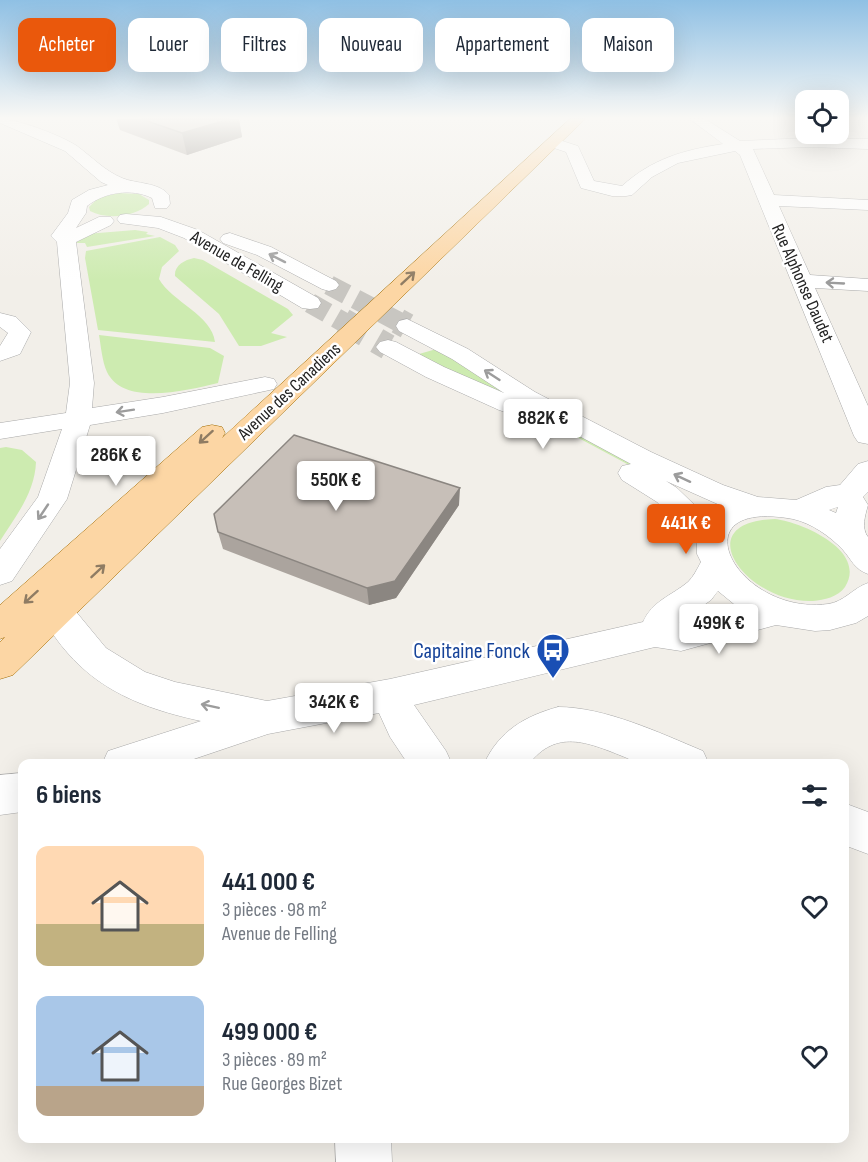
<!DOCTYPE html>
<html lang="fr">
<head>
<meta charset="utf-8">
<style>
	body { margin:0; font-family:"Sofia Sans Condensed",sans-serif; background:#f6f6f7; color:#1f2937; height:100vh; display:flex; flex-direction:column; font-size:22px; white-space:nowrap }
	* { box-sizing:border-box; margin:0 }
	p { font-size:20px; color:#747a83 }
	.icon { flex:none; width:33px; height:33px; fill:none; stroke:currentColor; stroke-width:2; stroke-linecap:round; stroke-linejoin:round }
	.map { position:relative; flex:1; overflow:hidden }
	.sheet { position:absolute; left:18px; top:759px; width:831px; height:384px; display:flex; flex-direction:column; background:#fff; border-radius:12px; box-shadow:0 6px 24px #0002 }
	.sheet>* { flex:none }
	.banner { position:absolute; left:18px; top:18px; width:832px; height:54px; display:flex; gap:12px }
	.controls { position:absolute; left:795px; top:90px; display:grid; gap:12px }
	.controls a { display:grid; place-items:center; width:54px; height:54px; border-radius:12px; background:#fff; box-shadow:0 6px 24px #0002; font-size:30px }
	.price { position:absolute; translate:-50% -51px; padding:0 14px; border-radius:6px; background:#fff; color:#222; font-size:20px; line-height:39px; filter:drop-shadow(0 2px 3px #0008) }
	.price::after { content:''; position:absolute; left:50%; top:36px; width:18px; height:14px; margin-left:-9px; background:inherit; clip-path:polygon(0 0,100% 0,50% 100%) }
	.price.selected { background:#ea580c; color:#fff }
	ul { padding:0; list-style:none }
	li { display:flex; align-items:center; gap:18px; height:150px; padding:0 18px }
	li span { display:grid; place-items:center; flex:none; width:168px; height:120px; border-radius:12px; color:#555 }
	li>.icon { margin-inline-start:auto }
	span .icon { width:72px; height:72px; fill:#fffc; stroke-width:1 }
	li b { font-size:26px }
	h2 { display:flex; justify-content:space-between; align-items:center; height:72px; padding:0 18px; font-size:26px }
	.tag { padding:0 21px; border-radius:12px; background:#fff; box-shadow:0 6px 24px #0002; font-size:21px; line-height:54px }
	.tag.selected { background:#ea580c; color:#fff }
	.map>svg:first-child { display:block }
	.grass { fill:#cdebb0 }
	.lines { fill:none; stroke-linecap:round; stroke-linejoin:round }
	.minor-tunnel-far1 { stroke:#c8c6c1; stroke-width:20; stroke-dasharray:20 10; stroke-linecap:butt }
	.minor-tunnel { stroke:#c8c6c1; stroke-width:26; stroke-dasharray:26 13; stroke-linecap:butt }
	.minor-casing { stroke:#a9a9a9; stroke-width:1 }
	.major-casing { stroke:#a06b00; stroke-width:1 }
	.minor { fill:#fff; fill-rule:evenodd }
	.major { fill:#fcd6a4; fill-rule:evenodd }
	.wall { fill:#aba49e }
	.shaded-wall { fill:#8b8681 }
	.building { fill:#c7bfb8; stroke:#8b8681; stroke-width:1.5 }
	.oneway { stroke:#9c9c9c }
	.oneway2 { stroke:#8f7c63 }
	.labels { text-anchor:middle; stroke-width:5; stroke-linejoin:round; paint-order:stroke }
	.far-street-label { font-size:18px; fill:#222; stroke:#fff }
	.transit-label { font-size:22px; fill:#164399; stroke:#fff; text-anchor:end }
</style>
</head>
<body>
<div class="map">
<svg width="868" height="1162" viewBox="0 0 868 1162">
	<rect width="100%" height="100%" fill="#f2efe9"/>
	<path class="grass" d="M118 193 139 194 149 200V204C135 217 107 220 90 211L89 207 98 198Z
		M135 230 148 232 146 234 155 236 87 247 85 243H76L86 234Z
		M160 237 175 245 179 251 162 267 159 279C172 302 212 315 215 342L98 330 85 258 86 251Z
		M194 258 203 260 288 309 293 315 271 333 287 337 261 346H239L219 314 175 276C174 266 184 260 194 258Z
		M99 335 210 348 224 356 218 383C188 390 124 407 107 372 102 361 101 346 99 335Z
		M440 348 663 476 657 480 504 398 440 370 419 354Z
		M6 447 22 450 36 462C35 492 16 516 0 541V448Z
		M775 519C801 522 868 550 845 587 838 597 824 600 813 601 748 604 685 522 775 519Z"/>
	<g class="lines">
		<path class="minor-tunnel-far1" d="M329 285 401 323
			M310 303 345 323"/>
		<path class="minor-tunnel" d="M343 321 388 347
			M398 321 407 326"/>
		<defs>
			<path id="minor" d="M0 119C18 119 62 136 77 146 92 157 105 171 122 178 136 184 159 182 169 195L170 204 167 208H155L152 198C131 188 105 192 87 206L86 213 76 228 99 217H111L114 221 111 225 76 242 94 383 92 408 163 397 265 377 274 379 277 384 274 389 265 391 163 413 90 425 67 499 12 581 0 585V549L38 497 62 429 0 439V423L66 413 70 383 57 242 51 236 68 213 72 200 89 190 108 185 101 182 65 151 0 123Z
				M690 119H705L740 141 809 138 868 139V149L809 147 753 149 774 195 868 200V210L779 206 810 275 868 279V291L815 288 868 406V444L858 442 854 436 740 155 735 151 678 163 652 177 632 195 626 196H612L581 188 566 152 548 146 545 143 553 138 578 146 594 181 622 186C652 159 683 150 723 144Z
				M126 214 161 217 198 230 318 298 321 303 318 308 310 309 302 308 184 238 158 228 120 223 117 219 120 215Z
				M230 233 271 247 336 281 339 285 336 289 329 291 322 289 257 255 223 243 220 239 223 235Z
				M0 313 16 317 31 332 20 354 0 361V346L8 333 0 327Z
				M407 319 468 349 535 392 651 452 723 485 758 497 796 500 826 487 840 485 858 464 868 461V492L863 497 868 505C865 516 861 528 868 537V574C854 569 852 560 843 550 830 536 811 523 793 519 674 497 736 616 828 604 844 602 853 588 868 583V616L856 623 830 630 815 631 776 625 681 651 655 647 414 705 446 751 452 764H408L390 737 379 713 268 734 179 764H102L108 751 201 721C127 705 76 680 39 611L44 602 56 598 68 602 106 648 145 672 175 682 267 701 390 679 643 622C652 601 671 596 688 582 694 576 697 569 701 562L697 554V544L657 502 622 480 618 473 622 466 631 464 520 404 517 410 508 413 499 410 426 377 380 352 376 347 380 342 388 340 396 342 444 367 504 393 452 359 399 331 396 326 399 321ZM666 481 722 506 714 508 707 517 677 488ZM838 507 836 513 829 510ZM718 591 740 609 679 623 711 600Z
				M558 707C605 707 660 733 703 751L709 764C688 764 665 766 643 764 636 763 628 758 622 756 587 742 556 729 529 764H484C499 731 525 716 558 707Z
				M22 773V812L0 815V775Z
				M844 803 868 812V854L844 845Z
				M335 1138H391L392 1162H336Z"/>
			<path id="major" d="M570 119H585L13 675 0 679V642L5 637 0 639V605L202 427 212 425 222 427 225 433 222 438Z"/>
		</defs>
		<use href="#minor" class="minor-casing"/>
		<use href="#major" class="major-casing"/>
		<use href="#minor" class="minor"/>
		<use href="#major" class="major"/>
	</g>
	<path class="wall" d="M116 119H239L242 137 187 155 120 130Z
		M459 505 396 598 369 605 223 549 218 532Z"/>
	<path class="shaded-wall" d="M230 119H239L242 137 187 155 182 133Z
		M460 488 459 505 396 598 369 605 367 588Z"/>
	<path class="building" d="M141 119H230L182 133Z
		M294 435 460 488 395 581 367 588 218 532 214 514Z"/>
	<defs><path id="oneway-shaft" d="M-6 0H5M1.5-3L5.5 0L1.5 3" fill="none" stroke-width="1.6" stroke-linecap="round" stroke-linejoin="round" transform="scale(1.5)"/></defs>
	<g class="oneway">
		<use href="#oneway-shaft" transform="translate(277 258) rotate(-153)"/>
		<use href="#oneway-shaft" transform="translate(835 283) rotate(-177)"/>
		<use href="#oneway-shaft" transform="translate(492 375) rotate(-147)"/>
		<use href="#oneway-shaft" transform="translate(125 411) rotate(171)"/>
		<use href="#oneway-shaft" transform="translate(682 478) rotate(-155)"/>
		<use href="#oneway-shaft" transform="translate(43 512) rotate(124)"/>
		<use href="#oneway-shaft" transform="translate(210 706) rotate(-168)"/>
	</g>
	<g class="oneway2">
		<use href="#oneway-shaft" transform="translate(408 278) rotate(-43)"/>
		<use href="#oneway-shaft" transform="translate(206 437) rotate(138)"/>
		<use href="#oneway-shaft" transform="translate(98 571) rotate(-43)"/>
		<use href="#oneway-shaft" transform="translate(31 597) rotate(138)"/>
	</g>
	<linearGradient id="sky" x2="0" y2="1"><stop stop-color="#8fc0e4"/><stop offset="0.42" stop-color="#f9f8f5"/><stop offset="1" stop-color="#f9f8f5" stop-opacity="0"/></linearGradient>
	<rect width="868" height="281" fill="url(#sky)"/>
	<defs>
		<symbol id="bus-pin" viewBox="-11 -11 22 30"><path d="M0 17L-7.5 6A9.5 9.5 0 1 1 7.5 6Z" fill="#1a4fb4" stroke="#fff"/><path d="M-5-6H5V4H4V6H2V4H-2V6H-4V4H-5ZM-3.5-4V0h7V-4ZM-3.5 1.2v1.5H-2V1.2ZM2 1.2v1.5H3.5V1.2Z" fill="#fff"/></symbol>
	</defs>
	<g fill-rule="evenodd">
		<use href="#bus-pin" x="534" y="631" width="38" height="52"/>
	</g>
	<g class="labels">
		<g class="far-street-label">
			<text transform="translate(237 261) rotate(30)" y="6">Avenue de Felling</text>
			<text transform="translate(803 283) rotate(66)" y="6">Rue Alphonse Daudet</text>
			<text transform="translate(289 391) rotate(-43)" y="6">Avenue des Canadiens</text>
		</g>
		<g class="transit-label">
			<text x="530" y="658">Capitaine Fonck</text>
		</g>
	</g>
</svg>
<div class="controls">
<a><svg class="icon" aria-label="locate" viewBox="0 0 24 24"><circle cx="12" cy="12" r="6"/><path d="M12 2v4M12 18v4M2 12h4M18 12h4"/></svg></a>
</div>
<b class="price" style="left:543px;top:450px">882K €</b>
<b class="price" style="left:116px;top:487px">286K €</b>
<b class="price" style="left:336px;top:512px">550K €</b>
<b class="price selected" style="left:686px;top:555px">441K €</b>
<b class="price" style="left:719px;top:655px">499K €</b>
<b class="price" style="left:334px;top:734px">342K €</b>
<div class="banner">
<a class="tag selected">Acheter</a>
<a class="tag">Louer</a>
<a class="tag">Filtres</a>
<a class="tag">Nouveau</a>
<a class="tag">Appartement</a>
<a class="tag">Maison</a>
</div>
<section class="sheet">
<h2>6 biens<svg class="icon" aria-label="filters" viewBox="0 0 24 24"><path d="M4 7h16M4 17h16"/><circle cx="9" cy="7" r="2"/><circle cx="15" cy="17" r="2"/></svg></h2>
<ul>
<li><span style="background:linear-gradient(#ffd9b3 65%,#c2b280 0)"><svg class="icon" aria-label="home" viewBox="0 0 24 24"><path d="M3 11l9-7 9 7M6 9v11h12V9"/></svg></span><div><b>441 000 €</b><p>3 pièces · 98 m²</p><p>Avenue de Felling</p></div><svg class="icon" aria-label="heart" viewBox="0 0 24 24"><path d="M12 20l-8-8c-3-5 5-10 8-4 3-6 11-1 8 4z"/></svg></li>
<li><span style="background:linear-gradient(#a9c7e8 75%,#b9a48a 0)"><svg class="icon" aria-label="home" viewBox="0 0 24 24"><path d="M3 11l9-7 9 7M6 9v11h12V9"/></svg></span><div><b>499 000 €</b><p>3 pièces · 89 m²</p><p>Rue Georges Bizet</p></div><svg class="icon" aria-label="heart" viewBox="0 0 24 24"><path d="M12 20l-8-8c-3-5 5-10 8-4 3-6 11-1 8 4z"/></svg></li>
</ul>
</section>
</div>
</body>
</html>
